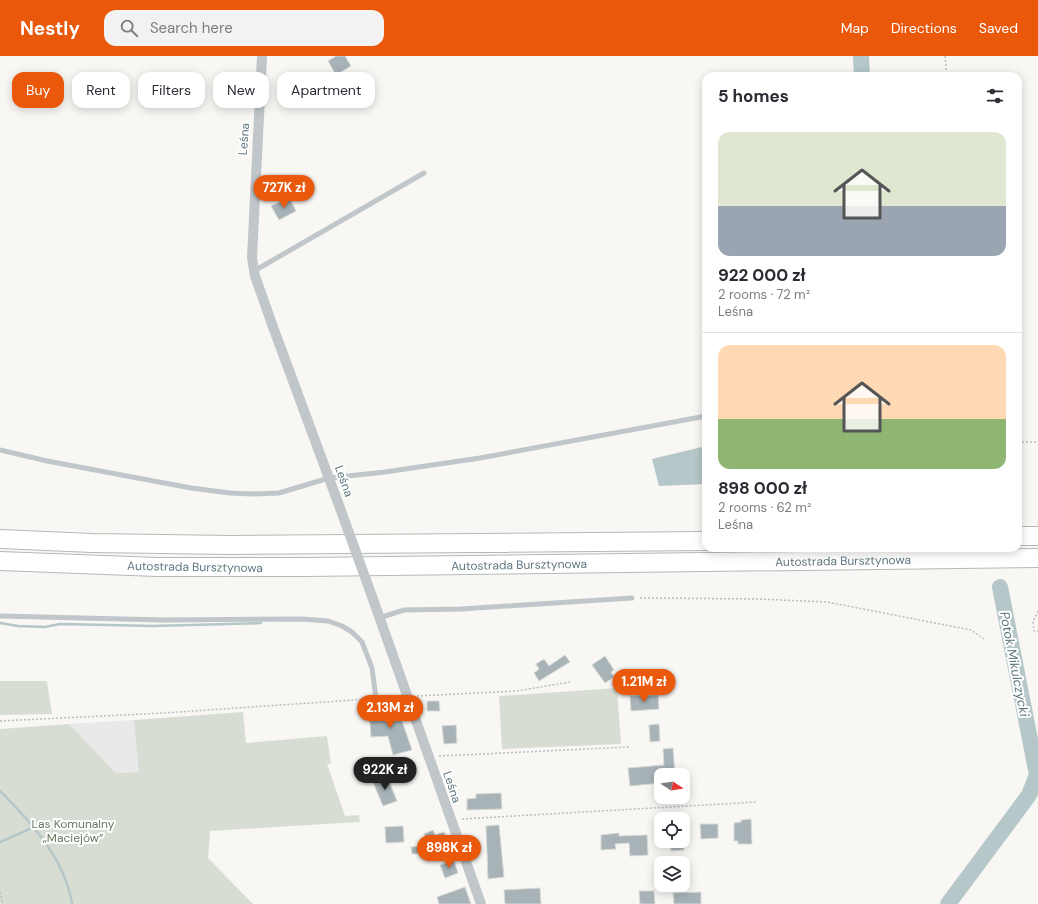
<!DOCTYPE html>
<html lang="en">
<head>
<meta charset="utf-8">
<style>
	body { margin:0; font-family:"DM Sans",sans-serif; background:#f2f2f3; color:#2b2b33; height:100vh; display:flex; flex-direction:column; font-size:15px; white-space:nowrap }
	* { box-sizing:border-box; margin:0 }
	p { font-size:13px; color:#7c7c81 }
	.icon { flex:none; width:22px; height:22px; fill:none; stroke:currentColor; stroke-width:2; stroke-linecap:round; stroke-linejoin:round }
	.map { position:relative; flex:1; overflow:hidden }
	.panel { position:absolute; left:702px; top:16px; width:320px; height:480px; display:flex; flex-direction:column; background:#fff; border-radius:12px; box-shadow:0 2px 10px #0003 }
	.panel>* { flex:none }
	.top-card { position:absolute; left:12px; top:16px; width:380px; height:36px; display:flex; gap:8px }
	.needle { width:26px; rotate:102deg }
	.tools { position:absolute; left:654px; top:712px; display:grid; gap:8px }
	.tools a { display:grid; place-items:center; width:36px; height:36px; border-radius:8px; background:#fff; box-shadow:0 2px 10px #0003; font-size:20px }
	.price { position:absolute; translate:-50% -34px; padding:0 9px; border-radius:14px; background:#ea580c; color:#fff; font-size:13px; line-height:26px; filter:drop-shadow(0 1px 2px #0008) }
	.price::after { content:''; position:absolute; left:50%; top:24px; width:12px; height:9px; margin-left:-6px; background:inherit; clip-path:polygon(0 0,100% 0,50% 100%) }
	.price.selected { background:#222; color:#fff }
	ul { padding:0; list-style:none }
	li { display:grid; align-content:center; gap:8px; height:212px; padding:0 16px }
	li+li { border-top:1px solid #e1e1e2 }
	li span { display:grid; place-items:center; height:124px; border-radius:12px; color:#555 }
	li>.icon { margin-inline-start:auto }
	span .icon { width:72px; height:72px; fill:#fffc; stroke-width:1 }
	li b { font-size:17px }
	h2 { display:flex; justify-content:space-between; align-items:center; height:48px; padding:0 16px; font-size:17px }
	.tag { padding:0 14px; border-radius:12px; background:#fff; box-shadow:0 2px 10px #0003; font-size:14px; line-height:36px }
	.tag.selected { background:#ea580c; color:#fff }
	header { display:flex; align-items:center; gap:24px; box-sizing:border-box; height:56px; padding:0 20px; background:#ea580c; color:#fff }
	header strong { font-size:19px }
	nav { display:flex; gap:22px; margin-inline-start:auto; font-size:14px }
	.search { width:280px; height:36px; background:#f2f2f3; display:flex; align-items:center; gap:10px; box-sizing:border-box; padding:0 14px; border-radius:12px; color:#7c7c81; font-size:15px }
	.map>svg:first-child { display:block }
	.built { fill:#e8e9e8 }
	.green { fill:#d8ddd3 }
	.water { fill:#b5c7c8 }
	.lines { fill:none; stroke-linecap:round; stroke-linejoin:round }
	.stream { stroke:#b5c7c8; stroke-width:2.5 }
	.river { stroke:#b5c7c8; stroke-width:16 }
	.building { fill:#a7b3b7; stroke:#d9d9d7 }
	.highway-casing { stroke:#b3b9bb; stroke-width:20 }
	.path { stroke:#b8bdbf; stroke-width:1.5; stroke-dasharray:2 2; stroke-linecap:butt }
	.lane { stroke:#c0c6c9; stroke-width:5 }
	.street { stroke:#c0c6c9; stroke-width:10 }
	.highway { stroke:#fff; stroke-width:18 }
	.street-bridge { stroke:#c0c6c9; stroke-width:10 }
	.labels { text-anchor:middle; stroke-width:4; stroke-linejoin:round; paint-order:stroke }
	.street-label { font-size:12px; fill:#617881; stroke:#fff }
	.park-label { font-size:12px; fill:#697960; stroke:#fff }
	.water-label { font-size:13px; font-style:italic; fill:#5c787c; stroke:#fff }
</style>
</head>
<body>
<header>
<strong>Nestly</strong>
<div class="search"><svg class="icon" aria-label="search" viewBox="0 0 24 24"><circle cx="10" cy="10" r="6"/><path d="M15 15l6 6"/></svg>Search here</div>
<nav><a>Map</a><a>Directions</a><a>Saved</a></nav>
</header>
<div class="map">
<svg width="1038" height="848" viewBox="0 0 1038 848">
	<rect width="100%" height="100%" fill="#f8f7f4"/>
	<path class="built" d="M134 664 140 716 116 717 69 668Z"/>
	<path class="green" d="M0 625H47L52 658 0 659Z
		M617 632 621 688 502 693 499 640Z
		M243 656 246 687 327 680 331 708H327L345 760 359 759 360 766 210 775 208 802 253 848H0V673L69 668 116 717 139 716 134 664Z"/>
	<path class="water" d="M706 390V428L659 430 652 403Z"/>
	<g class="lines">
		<path class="stream" d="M0 567 18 570 45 571 60 568 153 570 261 567
			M0 735C31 766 65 803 72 848
			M0 786 34 771"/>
		<path class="river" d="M861 0 862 20
			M948 848 1029 739 1037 719 1000 531"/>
	</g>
	<path class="building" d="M336 0H345L351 10 336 19 328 5Z
		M290 143 296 155 279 164 271 150 280 146 282 148Z
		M565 599 570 606 539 625 534 617 539 613 536 608 544 603 549 610Z
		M605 600 614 614 611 616 614 621 605 627 592 609Z
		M658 639 659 653 631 655 630 640Z
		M427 645H439L440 655H427Z
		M397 650 412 694 393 699 388 680 371 681 370 667 367 659Z
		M659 668 660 685 650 686 649 669Z
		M456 669 457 687 444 688 442 670Z
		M673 692 675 719H661V727L630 730 628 712 664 709 663 693Z
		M387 720 397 745 383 750 373 726Z
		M501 737 502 753 467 754V743L476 742V738Z
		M751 763 752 788H738V785H734V767L741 766V764Z
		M700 768H718V782L701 783Z
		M499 769 504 821 488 823 486 770Z
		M403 770 404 786 386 787 385 771Z
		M433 774 435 779 444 776 448 786 431 793 424 778Z
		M619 777V780L647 779 648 799 630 800 629 787 615 788 616 793 601 794V779Z
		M670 785H683L684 794 671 795Z
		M424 790 425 797 412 798 411 791Z
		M454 804 458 817 445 822 440 809Z
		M465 831 471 848H439L437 841Z
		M540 832 541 848H505L504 834Z
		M639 835H654L655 848H640Z
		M701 836V848H674L673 837Z"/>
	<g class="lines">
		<defs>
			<path id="highway" d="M1018 480H1038
				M0 483 92 487 231 489 706 485
				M0 505 157 511H306L1038 502"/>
		</defs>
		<use href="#highway" class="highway-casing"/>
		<path class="path" d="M945 0 947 20
			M1018 386H1038
			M640 542 758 543 827 546 971 574 984 583
			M1038 555 1033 566 1034 575H1038
			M417 640 517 635 570 626
			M0 665 164 657 368 643
			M439 700 629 691
			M462 763 757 746
			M0 836 3 848"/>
		<path class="lane" d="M254 215 424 117
			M0 394 47 405 191 432 230 437 252 438 279 437 329 422 385 416 480 402 706 360
			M0 560 164 564 302 563 328 565 342 570 352 576 362 586 372 612 376 643 407 641
			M379 562 404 554 461 553 632 542"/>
		<path class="street" d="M262 0 252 202 255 220 273 271 340 452
			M374 546 481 848"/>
		<use href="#highway" class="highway"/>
		<path class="street-bridge" d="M340 452 374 546"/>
	</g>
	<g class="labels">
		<g class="street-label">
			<text transform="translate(244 83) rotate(-86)" y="4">Leśna</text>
			<text transform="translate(344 425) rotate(70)" y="4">Leśna</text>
			<text transform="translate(843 505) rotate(-1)" y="4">Autostrada Bursztynowa</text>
			<text transform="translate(519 509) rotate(-1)" y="4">Autostrada Bursztynowa</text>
			<text transform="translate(195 511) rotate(1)" y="4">Autostrada Bursztynowa</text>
			<text transform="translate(452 731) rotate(71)" y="4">Leśna</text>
		</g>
		<g class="park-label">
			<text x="73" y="772">Las Komunalny<tspan x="73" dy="14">„Maciejów”</tspan></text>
		</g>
		<g class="water-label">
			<text transform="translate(1015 608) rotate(79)" y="5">Potok Mikulczycki</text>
		</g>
	</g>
</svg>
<div class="tools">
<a><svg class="needle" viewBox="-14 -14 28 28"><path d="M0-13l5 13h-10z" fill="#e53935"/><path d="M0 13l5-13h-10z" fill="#7c7c81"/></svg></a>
<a><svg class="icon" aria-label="locate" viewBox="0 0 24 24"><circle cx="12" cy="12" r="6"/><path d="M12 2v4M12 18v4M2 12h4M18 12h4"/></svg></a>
<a><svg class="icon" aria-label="layers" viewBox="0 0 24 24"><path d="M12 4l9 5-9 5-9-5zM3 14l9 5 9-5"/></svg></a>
</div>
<b class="price" style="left:284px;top:153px">727K zł</b>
<b class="price" style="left:644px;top:647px">1.21M zł</b>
<b class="price" style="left:390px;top:673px">2.13M zł</b>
<b class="price selected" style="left:385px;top:735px">922K zł</b>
<b class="price" style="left:449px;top:813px">898K zł</b>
<div class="top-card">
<a class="tag selected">Buy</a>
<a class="tag">Rent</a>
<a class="tag">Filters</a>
<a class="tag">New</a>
<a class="tag">Apartment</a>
</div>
<section class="panel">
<h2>5 homes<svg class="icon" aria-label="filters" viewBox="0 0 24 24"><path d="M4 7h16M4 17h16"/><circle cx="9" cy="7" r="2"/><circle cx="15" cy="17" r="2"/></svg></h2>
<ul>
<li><span style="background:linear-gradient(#dfe7d0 60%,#9aa5b1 0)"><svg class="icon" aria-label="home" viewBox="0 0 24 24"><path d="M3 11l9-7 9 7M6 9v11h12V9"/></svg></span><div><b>922 000 zł</b><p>2 rooms · 72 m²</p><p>Leśna</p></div></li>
<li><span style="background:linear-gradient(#ffd9b3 60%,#8fb573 0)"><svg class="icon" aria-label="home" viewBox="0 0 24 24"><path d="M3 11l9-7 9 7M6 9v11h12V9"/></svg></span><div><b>898 000 zł</b><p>2 rooms · 62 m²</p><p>Leśna</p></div></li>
</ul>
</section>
</div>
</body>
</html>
